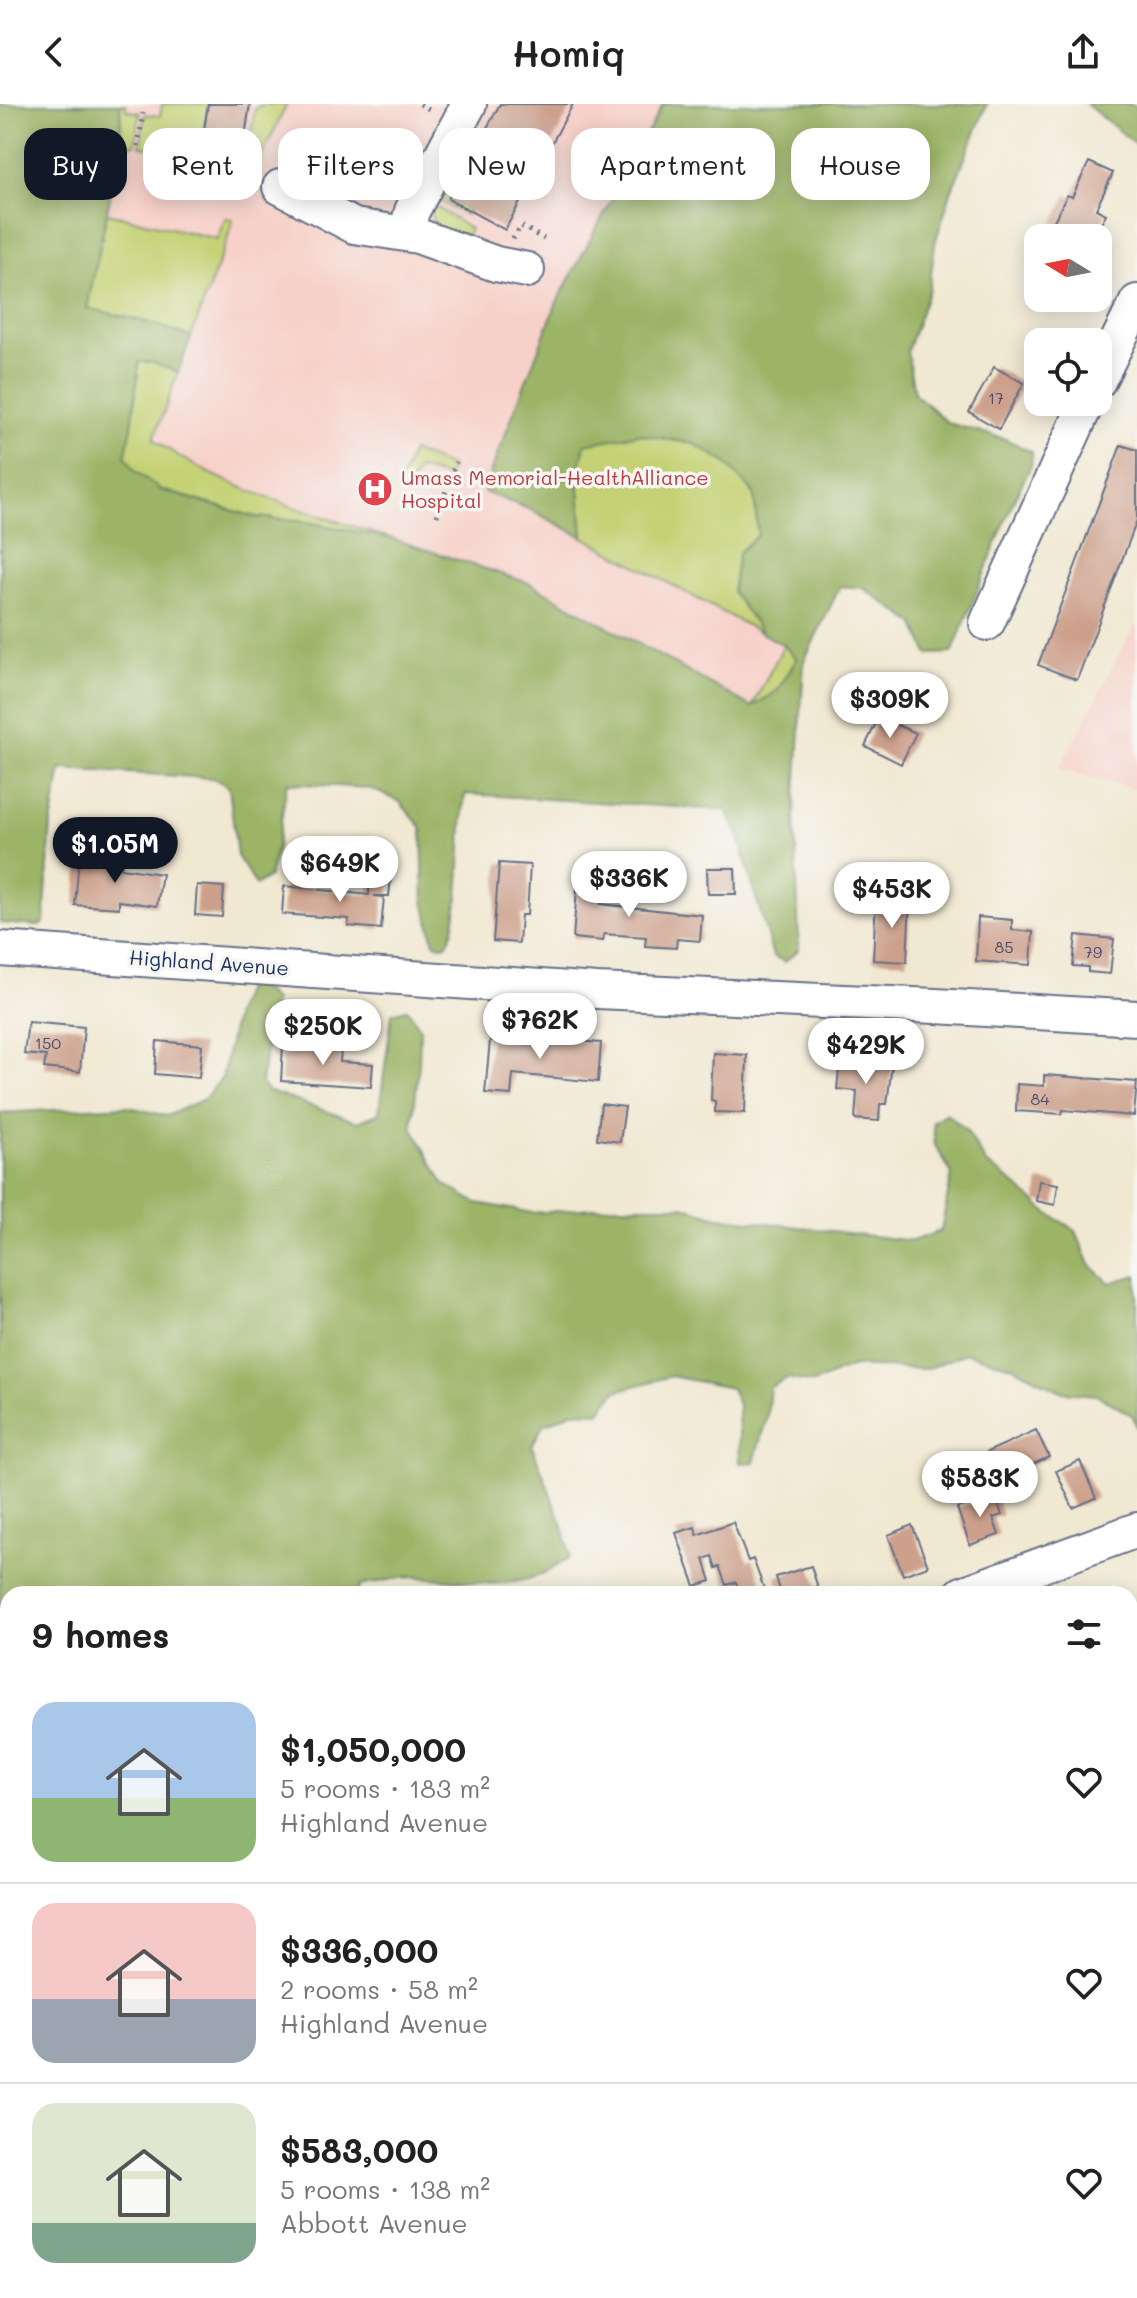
<!DOCTYPE html>
<html lang="en">
<head>
<meta charset="utf-8">
<style>
	body { margin:0; font-family:Mali,sans-serif; background:#f6f6f6; color:#222; height:100vh; display:flex; flex-direction:column; font-size:30px; white-space:nowrap }
	* { box-sizing:border-box; margin:0 }
	p { font-size:26px; color:#767676 }
	.icon { flex:none; width:44px; height:44px; fill:none; stroke:currentColor; stroke-width:2; stroke-linecap:round; stroke-linejoin:round }
	.map { position:relative; flex:1; overflow:hidden }
	.details { position:absolute; left:0px; top:1482px; width:1138px; height:712px; display:flex; flex-direction:column; background:#fff; border-radius:24px 24px 0 0; box-shadow:0 4px 20px #0003 }
	.details>* { flex:none }
	.banner { position:absolute; left:24px; top:24px; width:1090px; height:72px; display:flex; gap:16px }
	.needle { width:52px; rotate:280deg }
	.fabs { position:absolute; left:1024px; top:120px; display:grid; gap:16px }
	.fabs a { display:grid; place-items:center; width:88px; height:88px; border-radius:16px; background:#fff; box-shadow:0 4px 20px #0003; font-size:40px }
	.price { position:absolute; translate:-50% -68px; padding:0 18px; border-radius:28px; background:#fff; color:#222; font-size:26px; line-height:52px; filter:drop-shadow(0 2px 4px #0008) }
	.price::after { content:''; position:absolute; left:50%; top:48px; width:24px; height:18px; margin-left:-12px; background:inherit; clip-path:polygon(0 0,100% 0,50% 100%) }
	.price.selected { background:#111827; color:#fff }
	ul { padding:0; list-style:none }
	li { display:flex; align-items:center; gap:24px; height:200px; padding:0 32px }
	li+li { border-top:2px solid #e0e0e0 }
	li span { display:grid; place-items:center; flex:none; width:224px; height:160px; border-radius:24px; color:#555 }
	li>.icon { margin-inline-start:auto }
	span .icon { width:96px; height:96px; fill:#fffc; stroke-width:1 }
	li b { font-size:34px }
	h2 { display:flex; justify-content:space-between; align-items:center; height:96px; padding:0 32px; font-size:34px }
	.tag { padding:0 28px; border-radius:24px; background:#fff; box-shadow:0 4px 20px #0003; font-size:28px; line-height:72px }
	.tag.selected { background:#111827; color:#fff }
	header { display:flex; justify-content:space-between; align-items:center; height:104px; padding:0 32px; background:#fff; font-size:36px; font-weight:600 }
	.map>svg:first-child { display:block }
	.built { fill:#f7d1c9 }
	.green { fill:#c4d274; stroke:#708069; stroke-width:2 }
	.forest { fill:#9bb466; stroke:#5b7262; stroke-width:2 }
	.building { fill:#cda08c }
	.lines { fill:none; stroke-linecap:round; stroke-linejoin:round }
	.minor-casing { stroke:#667087; stroke-width:38 }
	.path { stroke:#667087; stroke-width:5; stroke-dasharray:2 6; stroke-linecap:butt }
	.minor { stroke:#fff; stroke-width:34 }
	.labels { text-anchor:middle; stroke-width:7; stroke-linejoin:round; paint-order:stroke }
	.number-label { font-size:16px; fill:#484b6a }
	.health-label { font-size:20px; fill:#be3a42; stroke:#f6f6f2; text-anchor:start }
	.street-label { font-size:20px; fill:#1b2f5e; stroke:#f6f6f2 }
</style>
</head>
<body>
<header><svg class="icon" aria-label="back" viewBox="0 0 24 24"><path d="M15 5l-7 7 7 7"/></svg>Homiq<svg class="icon" aria-label="share" viewBox="0 0 24 24"><path d="M12 15V3M7 8l5-5 5 5M5 13v7h14v-7"/></svg></header>
<div class="map">
<svg width="1137" height="2194" viewBox="0 0 1137 2194">
	<rect width="100%" height="100%" fill="#f6f6f2"/>
	<filter id="ink" filterUnits="userSpaceOnUse"><feTurbulence type="fractalNoise" baseFrequency=".0125" numOctaves="2"/><feDisplacementMap in="SourceGraphic" scale="16" xChannelSelector="R" yChannelSelector="G"/><feConvolveMatrix kernelMatrix="1 2 1 2 8 2 1 2 1" color-interpolation-filters="sRGB"/></filter>
	<filter id="wash" filterUnits="userSpaceOnUse"><feTurbulence type="fractalNoise" baseFrequency=".006" numOctaves="4" result="noise"/><feDisplacementMap in="SourceGraphic" scale="32" xChannelSelector="R" yChannelSelector="G"/><feGaussianBlur stdDeviation="1.8" result="paint"/><feColorMatrix in="noise" values="0 0 0 0 0 0 0 0 0 0 0 0 0 0 0 0 0 1.4 0 .05"/><feComposite in="paint" operator="in"/></filter>
	<g filter="url(#wash)">
		<rect width="100%" height="100%" fill="#f1e8d2"/>
		<path class="built" d="M0 0H754L810 458 795 710 61 665Z
			M1137 517V686L1059 665Z"/>
		<path class="green" d="M120 0H126V6L140 9 135 41 121 40Z
			M162 0H208L201 42 177 39 175 50 140 42 145 10 160 12Z
			M274 0H287L245 87 240 88 244 67 238 66 239 59 246 56 255 5 260 1Z
			M470 45 474 47 448 95 469 106 466 111 441 98Z
			M430 103 438 104 470 125 467 131C447 128 430 127 430 103Z
			M107 109 217 135 225 114 233 115 232 122 191 233 153 220 87 204Z
			M152 257 178 268 154 335C215 383 319 411 393 435L307 418 255 413 161 386 135 367 125 351 132 323 139 258Z
			M639 330 694 340 725 358 754 389 758 431 738 449 732 488 763 530 583 433 578 374 584 340Z
			M412 347 451 363 447 373 418 365 409 384H401L399 382Z
			M784 541 797 555 777 587 752 603Z"/>
		<path class="forest" d="M0 0H120L121 40 87 204 150 219 191 233 178 268 152 258H139L132 323 125 351 135 367 161 386 255 413 306 418 393 435 529 479 752 603 777 587 797 555 784 541 763 530 732 488 738 449 758 431 754 389 725 358 694 340 639 330 585 340 578 374 583 433 529 405 484 388 487 377 557 198 663 0H987L951 88 935 139 929 185 907 247 914 289 948 319 1005 335 1032 348 1031 362 1015 393 952 549 928 550 914 519 863 484 840 482 804 557 795 710 799 845 785 858 773 852 737 727 726 706 465 690C459 722 463 825 445 842L434 839 424 797 422 724 399 697 369 684 287 679 277 743 269 773 256 781 237 752 229 683 213 674 61 665 51 720 44 818 39 822 0 819Z
			M1086 0H1130L1137 4V41Z
			M260 883 274 896 261 979 267 987 358 1018 379 1009 392 909 407 905 420 923 419 960 412 1023 444 1080 477 1099 533 1109 616 1102H683L718 1113 912 1137 941 1127 952 1070 935 1041 933 1018 946 1009 966 1026 986 1059 1012 1078 1045 1107 1076 1127 1090 1161 1110 1179 1137 1171V1324L1133 1312 1097 1291 1063 1288 1012 1262 966 1249 926 1265 852 1262 814 1279 787 1274 770 1283 767 1312 754 1358 740 1359 738 1301 731 1284 671 1272 616 1287 599 1308 574 1307 543 1321 532 1342 563 1422 570 1453C514 1495 477 1475 415 1473 397 1473 377 1478 360 1482L356 1490H8V1642L0 1651V1009L125 1002 167 1012 204 995 222 974 235 910 245 884Z
			M1137 1628V1669H1130V1630Z
			M8 1998V2186H170L166 2194H0V2010Z
			M282 2186H349L352 2194H290Z
			M760 2186H847V2194H759Z"/>
		<g id="blocks">
			<path class="building" d="M208 0H250L242 52 201 45Z
				M500 0H573L505 126 448 95Z
				M1089 58 1113 69 1096 105 1106 110 1094 134H1054L1060 122 1053 119 1067 91 1072 93Z
				M994 263 1024 279 999 325 969 308Z
				M1121 341 1137 346V416L1077 576 1038 561Z
				M879 613 916 629 901 660 865 642Z
				M79 754 122 757 121 764 162 770 157 802 119 797V804L75 801Z
				M499 759 530 761 527 811H521L519 839 493 837Z
				M707 764H735L736 790H708Z
				M578 771 603 773 601 800 702 811 700 837 677 835 676 844 645 842 646 833 604 830 603 837 573 834Z
				M370 772 391 773 389 792H374L384 793 381 825 348 822 349 815 282 810 284 782 369 791Z
				M197 781 224 783 222 813 195 811Z
				M876 793 910 795 907 858 873 856Z
				M978 813 1012 816V826L1033 828 1031 861 976 857Z
				M1076 831 1114 835 1110 870 1088 868V863L1073 862Z
				M28 918 84 923 80 968 44 964 46 952 24 950Z
				M511 932 601 939 598 978 513 970 511 991 485 989 490 936 510 937Z
				M157 937 202 941 199 974 155 970Z
				M283 941 341 945 340 958 373 960 371 983 281 977Z
				M713 949 747 951 745 1009 715 1008V997L711 996Z
				M840 955 892 960 887 1000H880L879 1017 855 1015 857 987 837 985Z
				M1044 971 1137 978 1134 1012 1063 1006 1062 1010 1016 1007 1017 980 1044 982Z
				M601 1000 625 1003 620 1038 597 1035Z
				M1039 1077 1058 1080 1055 1101 1036 1097Z
				M1036 1326 1049 1353 999 1375 987 1348Z
				M1080 1357 1096 1394 1073 1404 1056 1367Z
				M995 1391 1002 1411 993 1414 999 1431 970 1441 957 1404Z
				M733 1418 748 1457 753 1455 766 1490H740L736 1478 727 1481 720 1462 716 1464 712 1452 704 1455 711 1477 695 1482 676 1429 695 1423 697 1431Z
				M912 1421 928 1462 903 1471 888 1431Z
				M811 1462 820 1490H781L776 1473Z"/>
		</g>
	</g>
	<g filter="url(#ink)">
		<use href="#blocks" fill-opacity="0" stroke="#667087" stroke-width="2"/>
		<g class="lines">
			<defs>
				<path id="minor" d="M280 83 354 122 418 132 496 160 527 166
					M406 130 412 107 469 0
					M1098 277 1137 198
					M987 519 1087 298
					M0 845 597 887 936 902 1137 914
					M962 1490 1137 1426
					M0 1840 8 1837
					M1130 2035 1137 2036
					M538 2194 539 2186"/>
			</defs>
			<use href="#minor" class="minor-casing"/>
			<path class="path" d="M420 0 431 6
				M138 42 143 9
				M221 54 181 48V44L223 48
				M513 135 521 122 544 135
				M437 412 456 358"/>
			<use href="#minor" class="minor"/>
		</g>
	</g>
	<defs>
		<symbol id="hospital-disc" viewBox="-11 -11 22 22"><circle r="9.5" fill="#e0444e" stroke="#f6f6f2"/><path d="M-5-5h3v3.5h4V-5h3V5h-3V1.5h-4V5h-3Z" fill="#fff"/></symbol>
	</defs>
	<g fill-rule="evenodd">
		<use href="#hospital-disc" x="355" y="365" width="40" height="40"/>
	</g>
	<g class="labels">
		<g class="number-label">
			<text x="996" y="300">17</text>
			<text x="1004" y="849">85</text>
			<text x="1093" y="854">79</text>
			<text x="48" y="945">150</text>
			<text x="1040" y="1001">84</text>
		</g>
		<g class="health-label">
			<text x="401" y="381">Umass Memorial-HealthAlliance<tspan x="401" dy="23">Hospital</tspan></text>
		</g>
		<g class="street-label">
			<text transform="translate(209 859) rotate(4)" y="7">Highland Avenue</text>
		</g>
	</g>
</svg>
<div class="fabs">
<a><svg class="needle" viewBox="-14 -14 28 28"><path d="M0-13l5 13h-10z" fill="#e53935"/><path d="M0 13l5-13h-10z" fill="#767676"/></svg></a>
<a><svg class="icon" aria-label="locate" viewBox="0 0 24 24"><circle cx="12" cy="12" r="6"/><path d="M12 2v4M12 18v4M2 12h4M18 12h4"/></svg></a>
</div>
<b class="price" style="left:890px;top:636px">$309K</b>
<b class="price selected" style="left:115px;top:781px">$1.05M</b>
<b class="price" style="left:340px;top:800px">$649K</b>
<b class="price" style="left:629px;top:815px">$336K</b>
<b class="price" style="left:892px;top:826px">$453K</b>
<b class="price" style="left:540px;top:957px">$762K</b>
<b class="price" style="left:323px;top:963px">$250K</b>
<b class="price" style="left:866px;top:982px">$429K</b>
<b class="price" style="left:980px;top:1415px">$583K</b>
<div class="banner">
<a class="tag selected">Buy</a>
<a class="tag">Rent</a>
<a class="tag">Filters</a>
<a class="tag">New</a>
<a class="tag">Apartment</a>
<a class="tag">House</a>
</div>
<section class="details">
<h2>9 homes<svg class="icon" aria-label="filters" viewBox="0 0 24 24"><path d="M4 7h16M4 17h16"/><circle cx="9" cy="7" r="2"/><circle cx="15" cy="17" r="2"/></svg></h2>
<ul>
<li><span style="background:linear-gradient(#a9c7e8 60%,#8fb573 0)"><svg class="icon" aria-label="home" viewBox="0 0 24 24"><path d="M3 11l9-7 9 7M6 9v11h12V9"/></svg></span><div><b>$1,050,000</b><p>5 rooms · 183 m²</p><p>Highland Avenue</p></div><svg class="icon" aria-label="heart" viewBox="0 0 24 24"><path d="M12 20l-8-8c-3-5 5-10 8-4 3-6 11-1 8 4z"/></svg></li>
<li><span style="background:linear-gradient(#f6c9c9 60%,#9aa5b1 0)"><svg class="icon" aria-label="home" viewBox="0 0 24 24"><path d="M3 11l9-7 9 7M6 9v11h12V9"/></svg></span><div><b>$336,000</b><p>2 rooms · 58 m²</p><p>Highland Avenue</p></div><svg class="icon" aria-label="heart" viewBox="0 0 24 24"><path d="M12 20l-8-8c-3-5 5-10 8-4 3-6 11-1 8 4z"/></svg></li>
<li><span style="background:linear-gradient(#dfe7d0 75%,#7fa58c 0)"><svg class="icon" aria-label="home" viewBox="0 0 24 24"><path d="M3 11l9-7 9 7M6 9v11h12V9"/></svg></span><div><b>$583,000</b><p>5 rooms · 138 m²</p><p>Abbott Avenue</p></div><svg class="icon" aria-label="heart" viewBox="0 0 24 24"><path d="M12 20l-8-8c-3-5 5-10 8-4 3-6 11-1 8 4z"/></svg></li>
</ul>
</section>
</div>
</body>
</html>
